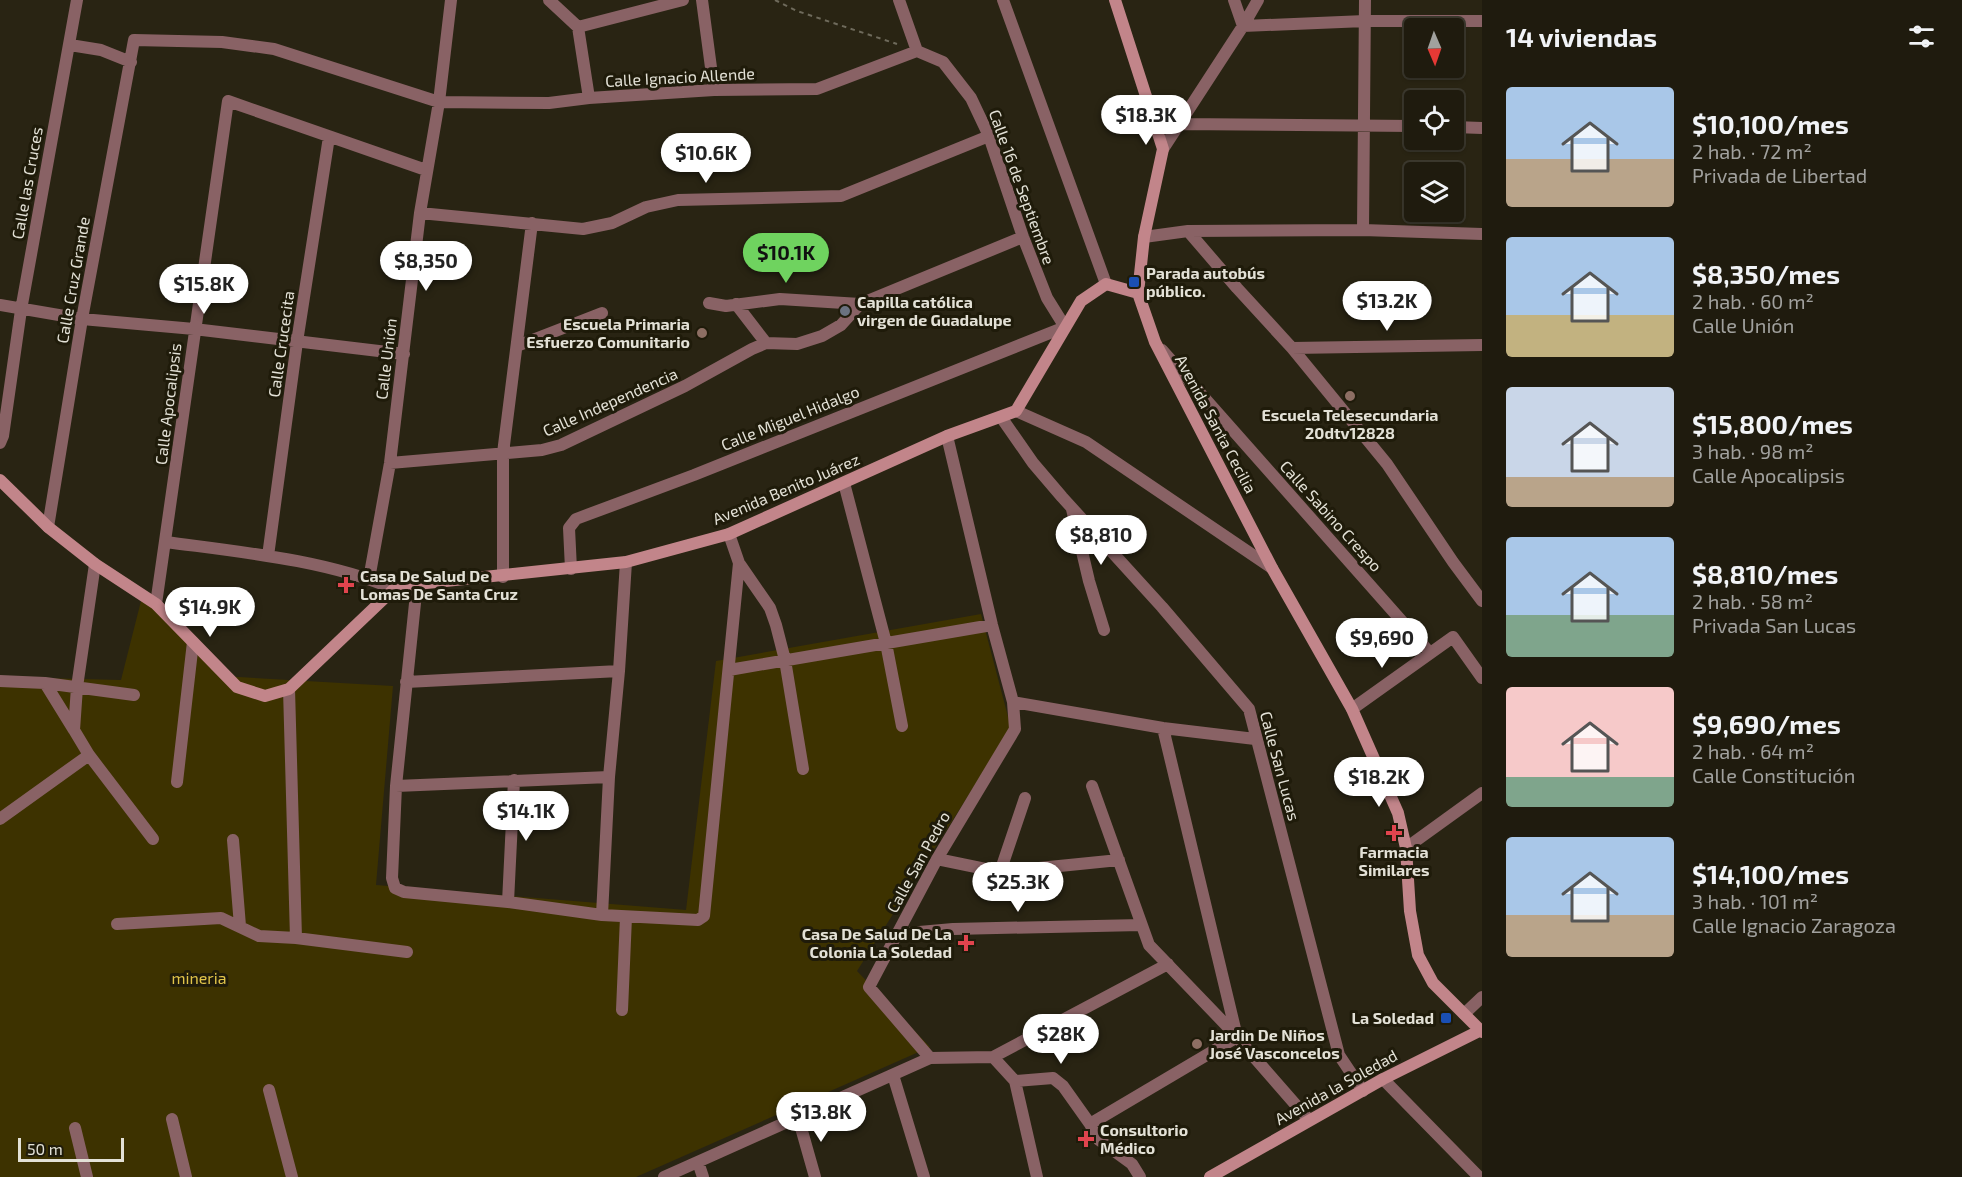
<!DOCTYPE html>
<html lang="es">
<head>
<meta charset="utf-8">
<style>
	body { margin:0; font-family:"Exo 2",sans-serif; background:#2c281c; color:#f1f3f6; height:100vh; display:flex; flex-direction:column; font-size:22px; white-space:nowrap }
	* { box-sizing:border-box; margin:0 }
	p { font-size:20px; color:#a1a19e }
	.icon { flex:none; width:33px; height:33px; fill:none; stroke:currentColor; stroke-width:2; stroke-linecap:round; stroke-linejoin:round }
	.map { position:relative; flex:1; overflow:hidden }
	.drawer { display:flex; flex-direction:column; background:#1f1b0e; width:480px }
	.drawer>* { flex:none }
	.needle { width:39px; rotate:178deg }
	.buttons { position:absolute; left:1404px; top:18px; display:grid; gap:12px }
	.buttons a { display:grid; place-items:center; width:60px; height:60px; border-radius:6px; background:#1f1b0e; box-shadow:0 2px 4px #0004,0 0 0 2px #3c392e; font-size:30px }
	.scale { position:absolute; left:18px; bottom:15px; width:106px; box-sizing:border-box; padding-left:6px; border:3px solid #e3e1d6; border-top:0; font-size:16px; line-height:21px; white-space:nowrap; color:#e3e1d6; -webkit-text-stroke:4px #1f1b0a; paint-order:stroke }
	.price { position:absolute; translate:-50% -51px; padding:0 14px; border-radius:21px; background:#fff; color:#222; font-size:20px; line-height:39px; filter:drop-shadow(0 2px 3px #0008) }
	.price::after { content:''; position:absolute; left:50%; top:36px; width:18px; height:14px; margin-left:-9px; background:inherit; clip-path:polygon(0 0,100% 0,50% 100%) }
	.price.current { background:#6fd35f; color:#111 }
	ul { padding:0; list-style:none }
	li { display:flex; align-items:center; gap:18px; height:150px; padding:0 24px }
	li span { display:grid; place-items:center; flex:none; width:168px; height:120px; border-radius:6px; color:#555 }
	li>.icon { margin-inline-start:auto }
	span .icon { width:72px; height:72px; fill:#fffc; stroke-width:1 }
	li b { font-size:26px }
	h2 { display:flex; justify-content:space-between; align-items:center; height:72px; padding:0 24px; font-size:26px }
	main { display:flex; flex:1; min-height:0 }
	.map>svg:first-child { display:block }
	.green { fill:#3d3200 }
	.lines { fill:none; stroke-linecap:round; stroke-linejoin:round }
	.path { stroke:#6e6a5b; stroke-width:2; stroke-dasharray:4.5 4.5; stroke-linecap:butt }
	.street { stroke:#896265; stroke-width:12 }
	.secondary { stroke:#c2858a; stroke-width:12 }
	.transit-dot { fill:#1a4fb4; stroke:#1f1b0a; stroke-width:2 }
	.worship-dot { fill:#6b7280; stroke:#1f1b0a; stroke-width:2 }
	.education-dot { fill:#8d6e63; stroke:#1f1b0a; stroke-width:2 }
	.health-dot { fill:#e0444e; stroke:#1f1b0a; stroke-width:2 }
	.labels { text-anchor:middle; stroke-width:6; stroke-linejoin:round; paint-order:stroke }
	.street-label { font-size:16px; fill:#e3e1d6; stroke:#1f1b0a }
	.poi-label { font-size:16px; font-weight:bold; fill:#e3e1d6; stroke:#1f1b0a; text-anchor:start }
	.park-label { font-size:16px; fill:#e1c44a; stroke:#1f1b0a }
</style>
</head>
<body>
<main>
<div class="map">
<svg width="1482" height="1177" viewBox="0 0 1482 1177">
	<rect width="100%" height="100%" fill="#292413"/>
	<path class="green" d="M143 593 221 676 393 686 376 885 686 910 716 661 981 614 1011 728 857 971 930 1047 636 1177H0V677L121 680Z"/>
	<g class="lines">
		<path class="path" d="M775 0 797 11 897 44"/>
		<path class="street" d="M549 0 578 27 589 98
			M702 0 714 90
			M899 0 917 51
			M1003 0 1106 284
			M1234 0 1243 26 1365 21H1482
			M578 27 683 0
			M70 45 101 50 131 62
			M1179 124 1414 126
			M1454 127 1482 128
			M1163 149 1243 26 1258 0
			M420 213 583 229 612 223 646 207 678 200 841 196 989 136
			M1363 230 1365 0
			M1188 231 1237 288 1292 348 1387 464 1453 562 1482 601
			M1144 237 1188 231 1363 230 1482 234
			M709 303 726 306 780 299 860 304
			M736 304 766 343
			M0 305 82 319 194 329 404 354
			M517 346 602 313
			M1292 348 1482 345
			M1162 350 1430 653
			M1016 411 1086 442 1272 568
			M1001 417 1033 463 1062 497 1162 607 1249 709 1339 1055 1363 1091
			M0 443 3 436 21 310 77 0
			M390 463 542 450 561 445 685 386 752 349 766 343 797 344 822 336 841 325 860 304 1023 237
			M844 483 886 643 902 726
			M1072 509 1089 581 1104 630
			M48 527 82 319 134 40 222 42 274 49 439 102 549 103 589 98 714 90 817 89 917 51
			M166 542C240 552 326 560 394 589
			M268 556 297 342 329 137
			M739 563 770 608 776 625 785 660 803 769
			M95 564 77 687 74 730 89 755 153 839
			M571 569 569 528 576 519 694 475 1065 327 1047 298 1023 237 989 136 971 98 943 62 917 51
			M503 577V453L532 223
			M369 579 390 463 420 213 439 102 451 0
			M417 584 396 786 392 878 395 888 404 892 508 902 602 915 698 920 704 916 739 563 729 534
			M156 604 228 101 426 170
			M729 670 992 625
			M0 681 45 683 134 695
			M406 682 619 671
			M45 683 74 730
			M289 689 296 938
			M1013 702 1163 728 1255 739
			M1352 709 1453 637 1482 678
			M177 782 193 642
			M396 786 609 777
			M1092 786 1149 945 1227 1026 1309 1120
			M0 819 89 755
			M233 840 240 926
			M1406 848 1482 793
			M937 859 1000 872 1119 860
			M1000 872 1025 798
			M508 902 514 780
			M602 915 609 777 619 671 626 562
			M117 924 221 918 259 936 296 938 407 952
			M897 934 953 929 1141 925
			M622 1010 626 917
			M1464 1014 1482 997
			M993 1057 1168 964
			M930 1058 869 987 937 859 1015 729 1013 702 992 625 947 436
			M893 1075 924 1177
			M1383 1079 1479 1177
			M1015 1081 1037 1177
			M269 1090 292 1177
			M798 1117 815 1177
			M172 1119 186 1177
			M1090 1124 1237 1037 1163 728
			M75 1128 87 1177
			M698 1162 703 1177
			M664 1177 930 1058 993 1057 1015 1081 1053 1078 1063 1086 1090 1124 1099 1140 1132 1164 1140 1177"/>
		<path class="secondary" d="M1115 0 1163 149 1144 237 1138 293 1155 342 1272 568 1352 709 1398 813 1406 848 1410 911 1418 955 1433 983 1482 1032
			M0 480 48 527 95 564 156 604 237 687 265 696 289 689 394 589 417 584 626 562 729 534 947 436 1016 411 1081 301 1106 284 1138 293
			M1210 1177 1383 1079 1481 1030"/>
	</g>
	<g class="transit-dot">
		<rect x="1128" y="276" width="12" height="12" rx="3"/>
		<rect x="1440" y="1012" width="12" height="12" rx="3"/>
	</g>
	<circle class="worship-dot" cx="845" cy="311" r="6"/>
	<g class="education-dot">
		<circle cx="702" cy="333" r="6"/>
		<circle cx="1350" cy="396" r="6"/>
		<circle cx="1197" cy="1044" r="6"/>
	</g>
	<g class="health-dot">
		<path d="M343 576h6v6h6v6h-6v6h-6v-6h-6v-6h6z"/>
		<path d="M1391 824h6v6h6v6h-6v6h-6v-6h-6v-6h6z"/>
		<path d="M963 934h6v6h6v6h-6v6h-6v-6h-6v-6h6z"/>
		<path d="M1083 1130h6v6h6v6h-6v6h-6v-6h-6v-6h6z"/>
	</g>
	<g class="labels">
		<g class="street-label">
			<text transform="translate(680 77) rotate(-3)" y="6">Calle Ignacio Allende</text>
			<text transform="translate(27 183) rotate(-80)" y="6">Calle las Cruces</text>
			<text transform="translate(1022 187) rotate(70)" y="6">Calle 16 de Septiembre</text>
			<text transform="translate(73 280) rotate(-80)" y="6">Calle Cruz Grande</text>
			<text transform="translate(281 344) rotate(-82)" y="6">Calle Crucecita</text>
			<text transform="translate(386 359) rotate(-83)" y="6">Calle Unión</text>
			<text transform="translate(610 402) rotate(-24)" y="6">Calle Independencia</text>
			<text transform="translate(168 404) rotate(-83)" y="6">Calle Apocalipsis</text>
			<text transform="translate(790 418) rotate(-22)" y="6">Calle Miguel Hidalgo</text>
			<text transform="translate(1216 424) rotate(62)" y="6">Avenida Santa Cecilia</text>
			<text transform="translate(786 489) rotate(-23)" y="6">Avenida Benito Juárez</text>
			<text transform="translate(1331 516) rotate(48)" y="6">Calle Sabino Crespo</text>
			<text transform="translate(1280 766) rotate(75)" y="6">Calle San Lucas</text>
			<text transform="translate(918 862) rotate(-61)" y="6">Calle San Pedro</text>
			<text transform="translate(1336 1087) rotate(-29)" y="6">Avenida la Soledad</text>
		</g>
		<g class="poi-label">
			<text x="1146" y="279">Parada autobús<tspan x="1146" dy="18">público.</tspan></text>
			<text x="857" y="308">Capilla católica<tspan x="857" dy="18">virgen de Guadalupe</tspan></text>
			<text x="690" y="330" text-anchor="end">Escuela Primaria<tspan x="690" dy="18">Esfuerzo Comunitario</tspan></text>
			<text x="1350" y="421" text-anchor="middle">Escuela Telesecundaria<tspan x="1350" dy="18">20dtv12828</tspan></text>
			<text x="360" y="582">Casa De Salud De<tspan x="360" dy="18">Lomas De Santa Cruz</tspan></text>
			<text x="1394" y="858" text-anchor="middle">Farmacia<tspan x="1394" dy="18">Similares</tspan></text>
			<text x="952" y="940" text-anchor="end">Casa De Salud De La<tspan x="952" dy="18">Colonia La Soledad</tspan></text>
			<text x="1434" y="1024" text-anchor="end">La Soledad</text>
			<text x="1209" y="1041">Jardin De Niños<tspan x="1209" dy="18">José Vasconcelos</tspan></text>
			<text x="1100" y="1136">Consultorio<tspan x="1100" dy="18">Médico</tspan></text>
		</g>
		<g class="park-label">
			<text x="199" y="984">mineria</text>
		</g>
	</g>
</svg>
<div class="buttons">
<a><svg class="needle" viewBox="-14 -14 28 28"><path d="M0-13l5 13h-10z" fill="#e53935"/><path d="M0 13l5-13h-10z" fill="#a1a19e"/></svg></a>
<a><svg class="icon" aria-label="locate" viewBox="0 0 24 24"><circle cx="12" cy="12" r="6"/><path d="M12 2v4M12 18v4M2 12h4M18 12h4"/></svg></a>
<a><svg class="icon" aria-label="layers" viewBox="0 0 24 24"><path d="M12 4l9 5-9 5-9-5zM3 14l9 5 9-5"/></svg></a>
</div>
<div class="scale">50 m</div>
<b class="price" style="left:1146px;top:146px">$18.3K</b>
<b class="price" style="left:706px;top:184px">$10.6K</b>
<b class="price current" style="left:786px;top:284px">$10.1K</b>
<b class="price" style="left:426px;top:292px">$8,350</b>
<b class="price" style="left:204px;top:315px">$15.8K</b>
<b class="price" style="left:1387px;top:332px">$13.2K</b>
<b class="price" style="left:1101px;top:566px">$8,810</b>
<b class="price" style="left:210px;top:638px">$14.9K</b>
<b class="price" style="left:1382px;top:669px">$9,690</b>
<b class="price" style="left:1379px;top:808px">$18.2K</b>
<b class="price" style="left:526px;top:842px">$14.1K</b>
<b class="price" style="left:1018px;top:913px">$25.3K</b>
<b class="price" style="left:1061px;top:1065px">$28K</b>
<b class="price" style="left:821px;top:1143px">$13.8K</b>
</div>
<section class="drawer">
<h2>14 viviendas<svg class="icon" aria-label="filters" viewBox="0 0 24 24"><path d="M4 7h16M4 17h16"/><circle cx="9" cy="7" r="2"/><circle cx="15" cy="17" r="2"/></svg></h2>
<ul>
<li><span style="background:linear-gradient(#a9c7e8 60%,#b9a48a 0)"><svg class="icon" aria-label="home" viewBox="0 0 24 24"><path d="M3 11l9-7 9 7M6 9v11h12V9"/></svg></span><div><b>$10,100/mes</b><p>2 hab. · 72 m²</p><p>Privada de Libertad</p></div></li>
<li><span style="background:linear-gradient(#a9c7e8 65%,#c2b280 0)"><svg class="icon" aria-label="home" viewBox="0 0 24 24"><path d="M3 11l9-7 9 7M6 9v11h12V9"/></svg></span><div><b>$8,350/mes</b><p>2 hab. · 60 m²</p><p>Calle Unión</p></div></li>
<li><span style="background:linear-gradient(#c9d6e8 75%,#b9a48a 0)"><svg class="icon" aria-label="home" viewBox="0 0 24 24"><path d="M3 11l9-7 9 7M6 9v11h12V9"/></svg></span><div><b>$15,800/mes</b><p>3 hab. · 98 m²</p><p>Calle Apocalipsis</p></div></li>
<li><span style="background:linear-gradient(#a9c7e8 65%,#7fa58c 0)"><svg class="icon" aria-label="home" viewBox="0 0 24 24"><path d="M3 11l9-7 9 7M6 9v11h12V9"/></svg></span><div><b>$8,810/mes</b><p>2 hab. · 58 m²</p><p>Privada San Lucas</p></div></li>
<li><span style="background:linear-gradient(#f6c9c9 75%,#7fa58c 0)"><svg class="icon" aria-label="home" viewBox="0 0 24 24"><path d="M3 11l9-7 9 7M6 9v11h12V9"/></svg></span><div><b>$9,690/mes</b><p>2 hab. · 64 m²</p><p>Calle Constitución</p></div></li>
<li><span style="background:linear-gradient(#a9c7e8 65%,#b9a48a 0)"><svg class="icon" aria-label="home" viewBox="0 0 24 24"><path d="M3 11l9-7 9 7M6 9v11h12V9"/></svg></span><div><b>$14,100/mes</b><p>3 hab. · 101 m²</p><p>Calle Ignacio Zaragoza</p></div></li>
</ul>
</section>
</main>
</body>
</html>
